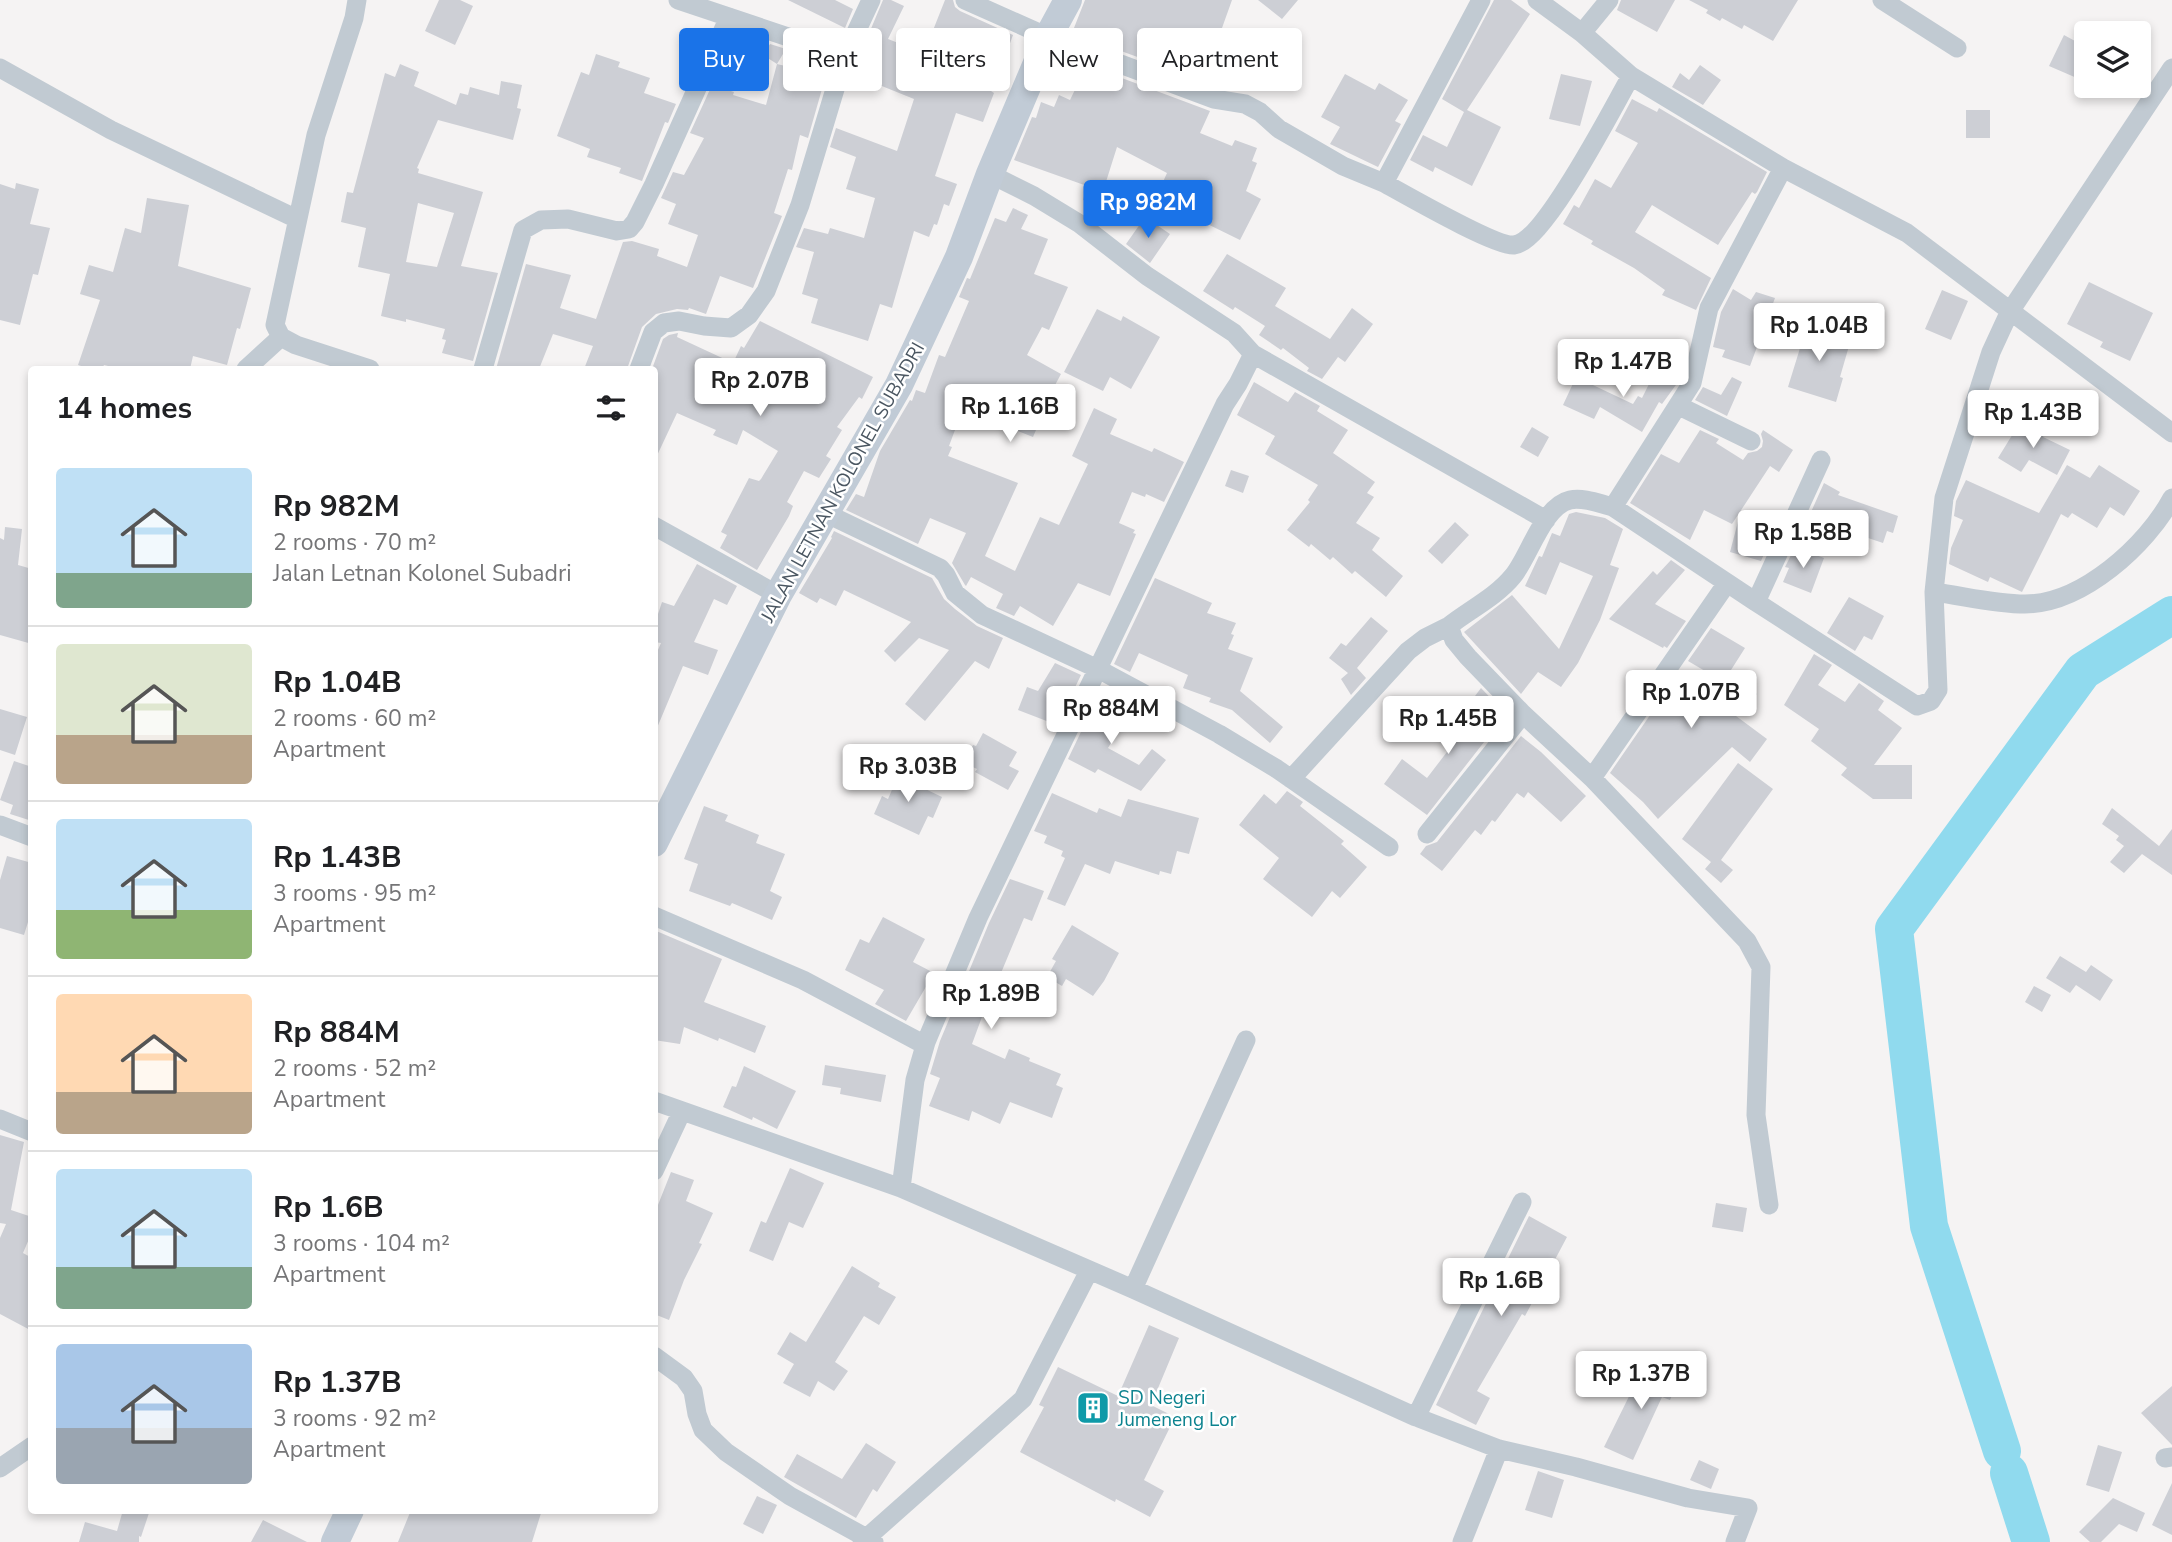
<!DOCTYPE html>
<html lang="en">
<head>
<meta charset="utf-8">
<style>
	body { margin:0; font-family:"Nunito Sans",sans-serif; background:#f6f6f6; color:#202124; height:100vh; display:flex; flex-direction:column; font-size:26px; white-space:nowrap }
	* { box-sizing:border-box; margin:0 }
	p { font-size:23px; color:#757577 }
	.icon { flex:none; width:38px; height:38px; fill:none; stroke:currentColor; stroke-width:2; stroke-linecap:round; stroke-linejoin:round }
	.map { position:relative; flex:1; overflow:hidden }
	.drawer { position:absolute; left:28px; top:366px; width:630px; height:1148px; display:flex; flex-direction:column; background:#fff; border-radius:7px; box-shadow:0 4px 10px #0003 }
	.drawer>* { flex:none }
	.banner { position:absolute; left:679px; top:28px; width:665px; height:63px; display:flex; gap:14px }
	.controls { position:absolute; left:2074px; top:21px; display:grid; gap:14px }
	.controls a { display:grid; place-items:center; width:77px; height:77px; border-radius:7px; background:#fff; box-shadow:0 4px 10px #0003; font-size:35px }
	.price { position:absolute; translate:-50% -60px; padding:0 16px; border-radius:7px; background:#fff; color:#222; font-size:23px; line-height:46px; filter:drop-shadow(0 2px 4px #0008) }
	.price::after { content:''; position:absolute; left:50%; top:42px; width:21px; height:16px; margin-left:-10px; background:inherit; clip-path:polygon(0 0,100% 0,50% 100%) }
	.price.on { background:#1a73e8; color:#fff }
	ul { padding:0; list-style:none }
	li { display:flex; align-items:center; gap:21px; height:175px; padding:0 28px }
	li+li { border-top:2px solid #e0e0e0 }
	li span { display:grid; place-items:center; flex:none; width:196px; height:140px; border-radius:7px; color:#555 }
	li>.icon { margin-inline-start:auto }
	span .icon { width:84px; height:84px; fill:#fffc; stroke-width:1 }
	li b { font-size:30px }
	h2 { display:flex; justify-content:space-between; align-items:center; height:84px; padding:0 28px; font-size:30px }
	.chip { padding:0 24px; border-radius:7px; background:#fff; box-shadow:0 4px 10px #0003; font-size:24px; line-height:63px }
	.chip.on { background:#1a73e8; color:#fff }
	.map>svg:first-child { display:block }
	.lines { fill:none; stroke-linecap:round; stroke-linejoin:round }
	.river { stroke:#90daee; stroke-width:38 }
	.building { fill:#cdcfd5; fill-rule:evenodd }
	.street { stroke:#c1cad2; stroke-width:19 }
	.secondary { stroke:#c1cbd6; stroke-width:28 }
	.labels { text-anchor:middle; stroke-width:5; stroke-linejoin:round; paint-order:stroke }
	.street-label { font-size:19px; fill:#4a5661; stroke:#fff }
	.culture-label { font-size:19px; fill:#0d838f; stroke:#fff; text-anchor:start }
</style>
</head>
<body>
<div class="map">
<svg width="2172" height="1542" viewBox="0 0 2172 1542">
	<rect width="100%" height="100%" fill="#f5f3f3"/>
	<g class="lines">
		<path class="river" d="M2002 1451 1929 1226 1894 929 2083 671 2172 615
			M2009 1473 2031 1542"/>
	</g>
	<path class="building" d="M439 0H460L473 6 455 45 425 31Z
		M788 0H835L853 9 845 28Z
		M883 0H891L904 6 888 39 924 53 945 0H953L955 7 960 11 1013 35 1004 60 1002 59 991 91 994 93 983 122 956 113 935 176 957 184 949 206 944 204 937 225 934 224 929 237 914 231 892 308 880 304 868 341 811 323 818 299 802 294 814 252 796 247 804 228 828 234 830 228 864 238 875 198 846 189 856 157 830 147 836 128 897 151 914 99 852 74Z
		M1085 0H1232L1217 42 1174 28 1162 66 1072 33Z
		M1258 0H1298L1282 19Z
		M1494 0H1511L1530 14 1467 110 1501 127 1472 186 1435 167 1433 172 1410 160 1423 135 1447 147 1464 112 1442 99Z
		M1621 0H1675L1657 32 1617 10Z
		M1689 0H1798L1773 41 1744 25 1742 29 1722 18 1720 21 1706 13 1708 10Z
		M2064 35 2086 47V82L2049 66Z
		M770 44 786 49 777 64 763 55Z
		M1227 48 1231 51 1216 87 1201 81Z
		M596 54 620 62 618 67 650 78 644 93 676 104 668 123 665 122 642 181 619 173 621 168 587 157 590 149 557 136 581 72 589 75Z
		M400 64 419 72 414 86 456 105 460 93 468 95 470 87 499 95 501 81 522 85 517 108 521 109 513 140 438 120 417 168 419 169 418 173 483 192 461 266 498 273 473 361 442 353 446 340 442 339 445 329 406 319V322L381 316 390 274 358 267 366 228 341 222 347 192 353 193 385 73 395 77ZM418 203 454 213 437 267 406 262Z
		M777 64 798 69 794 82 822 89 808 138 800 135 792 170 788 169 774 213 782 216 753 288 720 276 706 314 689 308 688 310 677 309 656 314 642 327 627 369H584L593 346 553 334 539 369H496L526 264 571 275 560 308 596 319 623 242 632 241 659 249 657 256 687 267 698 235 668 224 676 204 661 198 673 172 684 175 704 138 690 133 712 85 734 92 733 95 766 105Z
		M1087 65 1210 111 1200 133 1232 146 1235 140 1257 148 1252 161 1257 163 1246 191 1261 199 1240 240 1191 216 1199 199 1162 184 1167 173 1117 147 1099 204 1083 200 1087 186 1014 160 1032 117 1036 118 1041 102 1054 107 1059 95 1070 100Z
		M1700 65 1721 80 1703 105 1672 87 1680 73 1689 80Z
		M1345 74 1375 90 1379 83 1408 100 1395 121 1401 124 1378 167 1330 144 1340 127 1321 117Z
		M1561 74 1592 81 1580 126 1549 119Z
		M1632 99 1657 112 1659 108 1767 172 1757 192 1755 194 1752 192 1718 245 1652 205 1635 232 1711 278 1696 310 1662 295 1665 290 1634 268 1591 244 1593 241 1563 224 1574 205 1579 208 1595 179 1611 188 1638 143 1615 131Z
		M1966 110H1990V138H1966Z
		M16 183 39 189 30 224 50 228 38 275 33 274 20 325 0 320V184L15 189Z
		M147 198 189 205 178 266 251 288 240 329 237 328 227 365 193 356 190 369H120L104 365 102 369H90L78 365 100 300 80 294 89 265 113 272 125 228 141 233Z
		M1013 208 1028 215 1021 229 1048 239 1034 274 1068 287 1049 330 1042 327 1027 355 1061 374 1039 415 1042 416 1033 437 990 420 989 424 961 414 949 446 952 447 948 456 1018 483 985 556 1015 571 1040 517 1059 525 1088 464 1072 456 1094 408 1117 419 1110 434 1152 452 1154 448 1184 462 1164 502 1146 494 1145 497 1132 492 1119 523 1135 530 1133 533 1136 534 1110 596 1078 583 1053 626 1020 606 1014 616 996 608 1003 594 971 577 966 586 965 585 952 563 966 533 930 518 918 544 846 510 856 494 864 497 880 451 910 400 912 401 916 390 925 393 939 355 945 357 969 301 959 297 967 278 970 279 995 218 1006 222Z
		M1145 217 1170 234 1150 263 1126 244Z
		M1227 254 1286 288 1275 306 1330 339 1352 308 1373 324 1345 362 1338 357 1322 379 1307 371 1309 368 1283 348 1281 350 1259 335 1265 326 1235 307 1233 310 1203 291Z
		M2089 282 2153 313 2130 361 2100 347 2103 342 2067 324Z
		M1733 289 1751 300 1756 292 1775 298 1750 366 1722 357 1725 350 1713 347 1721 312Z
		M1942 290 1968 301 1951 340 1925 329Z
		M1097 309 1121 321 1123 316 1160 337 1131 389 1110 377 1103 391 1064 372Z
		M1809 319 1832 326 1828 340 1849 346 1840 377 1843 378 1836 402 1788 387Z
		M760 321 873 377 862 399 859 397 837 427 842 430 826 456 831 459 819 478 804 471 787 502 793 506 789 516 757 570 720 548 727 535 721 532 749 478 759 481 761 479 778 451 743 430 737 445 713 435 716 430 677 413 654 462V369H652L663 339 669 335 678 333 677 337 733 363 741 346 744 348Z
		M1659 364 1678 373 1676 375 1681 378 1662 404 1659 402 1642 432 1600 407 1594 419 1563 405 1576 377 1633 404 1638 396 1642 398Z
		M1732 377 1742 382 1727 416 1695 400 1703 387 1721 395Z
		M1254 382 1288 402 1295 392 1320 406 1317 411 1348 430 1333 453 1375 482 1367 493 1374 497 1356 523 1380 538 1372 550 1403 576 1386 597 1355 571 1352 574 1333 557 1330 560 1311 544 1309 547 1287 530 1310 502 1308 500 1318 485 1265 454 1275 436 1237 415Z
		M2022 419 2045 433 2043 437 2070 450 2057 475 2029 460 2021 472 1998 458Z
		M1532 427 1549 437 1538 457 1520 447Z
		M1700 430 1719 439 1716 443 1743 460 1748 453 1757 451 1762 447 1763 441 1761 434 1763 430 1793 450 1779 472 1770 466 1732 524 1704 510 1690 540 1630 503 1661 454 1679 463Z
		M2067 465 2090 478 2099 465 2140 491 2124 516 2110 507 2097 528 2072 513 2068 518 2061 514 2022 592 1990 577 1988 582 1949 564 1951 548 1963 520 1954 516 1956 501 1966 480 2039 513Z
		M1231 470 1249 476 1243 493 1225 486Z
		M1824 483 1840 492 1838 495 1898 516 1893 533 1887 531 1883 543 1859 535 1858 537 1838 531 1839 528 1811 512Z
		M1576 512 1605 518 1623 529 1610 565 1619 568 1600 620 1578 663 1561 687 1538 672 1521 694 1464 632 1512 595 1559 649 1593 576 1560 562 1546 595 1525 586 1539 556 1542 557 1552 533 1560 536 1569 514Z
		M1740 514 1777 524 1761 561 1730 552Z
		M1455 522 1469 535 1442 564 1428 551Z
		M5 527 22 529 18 565 32 569V644L0 635V538L4 540Z
		M834 531 932 578 944 599 955 609 977 626 1003 638 989 669 975 661 925 721 905 704 949 650 919 638 895 662 884 651 911 622 844 590 836 606 820 598 817 603 799 593 832 538 831 537Z
		M1795 547 1824 558 1811 593 1783 582 1789 568 1785 567Z
		M1671 560 1685 570 1655 604 1686 621 1667 648 1664 646 1663 648 1609 619 1653 571 1657 575Z
		M697 564 737 586 727 605 714 599 694 642 718 650 708 675 683 666 654 735V659L661 643 654 642V626L662 602 674 606Z
		M1155 578 1212 603 1207 613 1236 623 1231 634 1234 635 1228 649 1253 658 1240 691 1283 727 1270 743 1232 710 1209 702 1211 698 1183 688 1188 675 1139 653 1130 672 1114 664Z
		M1849 597 1884 616 1872 640 1864 636 1855 651 1827 633Z
		M1371 617 1388 631 1357 668 1366 678 1351 695 1341 679 1348 673 1329 658 1341 643 1346 646Z
		M1711 628 1745 648 1731 670 1757 694 1736 716 1767 739 1750 762 1732 747 1658 819 1643 802 1610 773 1666 692 1684 704 1705 671 1688 661Z
		M1814 654 1832 665 1818 685 1845 702 1859 683 1884 701 1878 710 1902 728 1874 765H1912V799H1873L1841 775 1847 768 1811 741 1819 729 1784 705Z
		M1055 663 1081 675 1057 725 1018 710 1027 687 1038 691Z
		M1103 686 1126 698 1108 735 1114 738 1108 748 1139 765 1152 749 1166 760 1141 791 1098 769 1095 773 1068 759Z
		M1481 688 1506 714 1427 815 1384 784 1402 759 1427 778 1450 748 1445 744 1470 711 1466 708Z
		M0 709 27 717 15 755 0 750Z
		M983 733 1017 752 1009 766 1019 771 1008 790 975 772 977 769 964 763 973 745 976 746Z
		M1521 736 1541 752 1586 796 1561 822 1528 792 1524 798 1517 793 1495 822 1492 820 1481 835 1475 830 1442 871 1420 854 1426 846 1437 842Z
		M14 761 32 767V821L10 814 13 805 0 800Z
		M1738 763 1773 789 1721 860 1733 870 1721 883 1705 869 1711 862 1682 839Z
		M900 771 917 779 915 784 942 797 933 818 928 816 919 835 874 814 882 796 888 799Z
		M1287 791 1303 802 1300 806 1344 841 1341 844 1367 867 1340 898 1332 891 1312 917 1263 879 1279 858 1239 825 1264 794 1276 804Z
		M1052 793 1097 813 1099 808 1121 817 1128 799 1199 818 1189 854 1177 851 1171 874 1160 871 1159 875 1115 861 1110 874 1085 864 1065 906 1047 899 1065 858 1061 856 1063 851 1044 843 1047 836 1034 831Z
		M704 806 728 815 725 821 759 835 756 843 785 854 770 891 782 897 772 920 732 903 730 906 689 891 698 864 684 859Z
		M2112 808 2159 846 2172 829V875L2142 854 2124 873 2110 862 2124 846 2116 840 2119 836 2102 824Z
		M7 856 32 863V909L24 935 0 928V880Z
		M1010 879 1044 891 1032 921 1024 918 1001 973 1008 976 994 1009 986 1006 972 1044 1005 1059 1009 1049 1030 1058 1029 1061 1061 1074 1056 1085 1063 1088 1052 1118 1010 1102 1000 1124 972 1111 969 1121 929 1106 940 1078 930 1074 940 1041 989 923Z
		M883 917 925 939 913 962 934 973 906 1021 875 1004 884 990 845 970 860 939 869 943Z
		M1072 925 1119 953 1104 981 1093 996 1066 979 1062 986 1047 977 1056 961 1052 959Z
		M654 930 722 959 704 1002 766 1026 755 1053 719 1038 718 1041 684 1027 680 1044 654 1040Z
		M2060 956 2086 972 2091 965 2113 980 2100 1001 2076 985 2070 993 2046 978Z
		M2034 986 2051 995 2042 1012 2025 1002Z
		M825 1065 886 1075 881 1102 840 1094 841 1088 822 1085Z
		M744 1066 796 1091 777 1129 753 1117 752 1120 723 1107 732 1086 736 1087Z
		M0 1135 24 1142 11 1210 32 1217V1232L23 1253 32 1258V1331L0 1314V1238L6 1224 0 1223Z
		M790 1168 824 1183 803 1228 789 1222 773 1261 749 1251 761 1221 766 1223Z
		M671 1172 694 1180 686 1201 713 1213 699 1243 702 1244 684 1280 669 1320 654 1314V1215Z
		M1716 1203 1747 1208 1743 1232 1712 1227Z
		M1529 1216 1567 1237 1525 1316 1522 1314 1477 1391 1490 1398 1476 1425 1436 1405Z
		M852 1266 880 1283 878 1287 896 1297 879 1325 864 1316 835 1362 848 1371 834 1391 818 1381 810 1397 783 1383 794 1364 777 1354 790 1332 806 1342Z
		M1149 1325 1179 1338 1151 1405 1175 1417 1144 1480 1164 1491 1150 1517 1116 1499 1115 1502 1020 1452 1044 1407 1039 1405 1058 1367 1118 1396Z
		M1644 1366 1657 1373 1659 1368 1680 1377 1670 1400 1662 1397 1633 1460 1604 1447Z
		M2172 1386V1445L2141 1413Z
		M866 1443 896 1462 877 1492 873 1489 856 1518 784 1477 797 1454 842 1479Z
		M2098 1445 2122 1452 2109 1492 2086 1485Z
		M1699 1460 1719 1469 1711 1489 1690 1480Z
		M1538 1471 1564 1480 1552 1518 1525 1510Z
		M2172 1483V1535L2152 1525Z
		M757 1496 777 1505 763 1534 743 1524Z
		M2113 1498 2145 1513 2137 1532 2119 1524 2101 1542H2090L2079 1532Z
		M123 1510H150L141 1537 139 1536V1542H79L85 1522 117 1531Z
		M411 1510H542L532 1542H398Z
		M263 1520 307 1542H251Z"/>
	<g class="lines">
		<path class="street" d="M357 0 354 18 316 135 275 325 281 337 296 345 370 369
			M678 0 845 56 871 0
			M965 0 1048 37 1214 99 1245 104 1260 112 1279 129 1343 166 1384 183 1481 0
			M1537 0 1582 33 1631 76 1783 168 1907 233 2172 433
			M1882 0 1957 48
			M1582 33 1609 0
			M0 68 111 130 297 219
			M1384 183C1406 195 1496 247 1514 245 1545 242 1614 105 1631 76
			M1253 354 1546 520
			M246 369 281 337
			M483 369 523 230 541 220 568 219 617 231 629 229 635 222 654 184 729 17
			M639 369 653 332 664 323 679 321 704 326 731 328 749 315 766 291 800 205 845 56
			M1679 406 1751 441
			M1613 507 1756 602 1821 460
			M825 513 940 568 946 575 955 593 982 615 1098 669 1219 734 1277 769 1389 847
			M654 526 778 595
			M1934 592C1964 596 1995 604 2025 604 2082 604 2147 545 2172 498
			M1756 602 1917 706 1931 701 1938 690 1934 592 1944 498 1991 352 2009 313 2172 68
			M1592 778 1727 583
			M1291 779 1408 651 1425 638 1449 626
			M0 825 32 837
			M1427 834 1523 714
			M654 916 803 980 925 1045
			M654 1101 901 1188 1133 1289 1416 1417 1499 1449 1576 1467 1688 1498 1748 1508 1735 1542
			M0 1119 32 1132
			M654 1171 682 1111
			M901 1188 915 1080 926 1042 978 918 1225 404 1238 384 1253 354 1234 333 1147 276 1080 224 1034 196 990 174
			M1769 1205 1756 1115 1761 967 1747 941 1592 778 1523 714 1468 657 1454 640 1449 626C1469 610 1496 597 1513 576 1529 557 1543 506 1570 500 1584 497 1600 504 1613 507L1692 383 1709 308 1783 168
			M1133 1289 1246 1040
			M654 1356 684 1378 693 1391 697 1414 703 1430 726 1452 790 1496 874 1542
			M1416 1417 1522 1202
			M2165 1458 2172 1457
			M0 1468 32 1446
			M862 1542 1023 1399 1089 1271
			M1462 1542 1499 1449"/>
		<path class="secondary" d="M654 843 778 595 899 385 959 257 990 174 1048 37 1068 0
			M335 1542 350 1510"/>
	</g>
	<defs>
		<symbol id="building-square" viewBox="-11 -11 22 22"><rect x="-9" y="-9" width="18" height="18" rx="4" fill="#0f9aa8" stroke="#fff"/><path d="M-4-6H4V6H1V3H-1V6H-4ZM-2.5-4.3h1.7v1.8h-1.7ZM.8-4.3h1.7v1.8H.8ZM-2.5-1h1.7V.8h-1.7ZM.8-1h1.7V.8H.8Z" fill="#fff"/></symbol>
	</defs>
	<g fill-rule="evenodd">
		<use href="#building-square" x="1074" y="1389" width="38" height="38"/>
	</g>
	<g class="labels">
		<g class="street-label">
			<text transform="translate(842 482) rotate(-61)" y="7">JALAN LETNAN KOLONEL SUBADRI</text>
		</g>
		<g class="culture-label">
			<text x="1118" y="1404">SD Negeri<tspan x="1118" dy="22">Jumeneng Lor</tspan></text>
		</g>
	</g>
</svg>
<div class="controls">
<a><svg class="icon" aria-label="layers" viewBox="0 0 24 24"><path d="M12 4l9 5-9 5-9-5zM3 14l9 5 9-5"/></svg></a>
</div>
<b class="price on" style="left:1148px;top:240px">Rp 982M</b>
<b class="price" style="left:1819px;top:363px">Rp 1.04B</b>
<b class="price" style="left:1623px;top:399px">Rp 1.47B</b>
<b class="price" style="left:760px;top:418px">Rp 2.07B</b>
<b class="price" style="left:1010px;top:444px">Rp 1.16B</b>
<b class="price" style="left:2033px;top:450px">Rp 1.43B</b>
<b class="price" style="left:1803px;top:570px">Rp 1.58B</b>
<b class="price" style="left:1691px;top:730px">Rp 1.07B</b>
<b class="price" style="left:1111px;top:746px">Rp 884M</b>
<b class="price" style="left:1448px;top:756px">Rp 1.45B</b>
<b class="price" style="left:908px;top:804px">Rp 3.03B</b>
<b class="price" style="left:991px;top:1031px">Rp 1.89B</b>
<b class="price" style="left:1501px;top:1318px">Rp 1.6B</b>
<b class="price" style="left:1641px;top:1411px">Rp 1.37B</b>
<div class="banner">
<a class="chip on">Buy</a>
<a class="chip">Rent</a>
<a class="chip">Filters</a>
<a class="chip">New</a>
<a class="chip">Apartment</a>
</div>
<section class="drawer">
<h2>14 homes<svg class="icon" aria-label="filters" viewBox="0 0 24 24"><path d="M4 7h16M4 17h16"/><circle cx="9" cy="7" r="2"/><circle cx="15" cy="17" r="2"/></svg></h2>
<ul>
<li><span style="background:linear-gradient(#bfe0f5 75%,#7fa58c 0)"><svg class="icon" aria-label="home" viewBox="0 0 24 24"><path d="M3 11l9-7 9 7M6 9v11h12V9"/></svg></span><div><b>Rp 982M</b><p>2 rooms · 70 m²</p><p>Jalan Letnan Kolonel Subadri</p></div></li>
<li><span style="background:linear-gradient(#dfe7d0 65%,#b9a48a 0)"><svg class="icon" aria-label="home" viewBox="0 0 24 24"><path d="M3 11l9-7 9 7M6 9v11h12V9"/></svg></span><div><b>Rp 1.04B</b><p>2 rooms · 60 m²</p><p>Apartment</p></div></li>
<li><span style="background:linear-gradient(#bfe0f5 65%,#8fb573 0)"><svg class="icon" aria-label="home" viewBox="0 0 24 24"><path d="M3 11l9-7 9 7M6 9v11h12V9"/></svg></span><div><b>Rp 1.43B</b><p>3 rooms · 95 m²</p><p>Apartment</p></div></li>
<li><span style="background:linear-gradient(#ffd9b3 70%,#b9a48a 0)"><svg class="icon" aria-label="home" viewBox="0 0 24 24"><path d="M3 11l9-7 9 7M6 9v11h12V9"/></svg></span><div><b>Rp 884M</b><p>2 rooms · 52 m²</p><p>Apartment</p></div></li>
<li><span style="background:linear-gradient(#bfe0f5 70%,#7fa58c 0)"><svg class="icon" aria-label="home" viewBox="0 0 24 24"><path d="M3 11l9-7 9 7M6 9v11h12V9"/></svg></span><div><b>Rp 1.6B</b><p>3 rooms · 104 m²</p><p>Apartment</p></div></li>
<li><span style="background:linear-gradient(#a9c7e8 60%,#9aa5b1 0)"><svg class="icon" aria-label="home" viewBox="0 0 24 24"><path d="M3 11l9-7 9 7M6 9v11h12V9"/></svg></span><div><b>Rp 1.37B</b><p>3 rooms · 92 m²</p><p>Apartment</p></div></li>
</ul>
</section>
</div>
</body>
</html>
